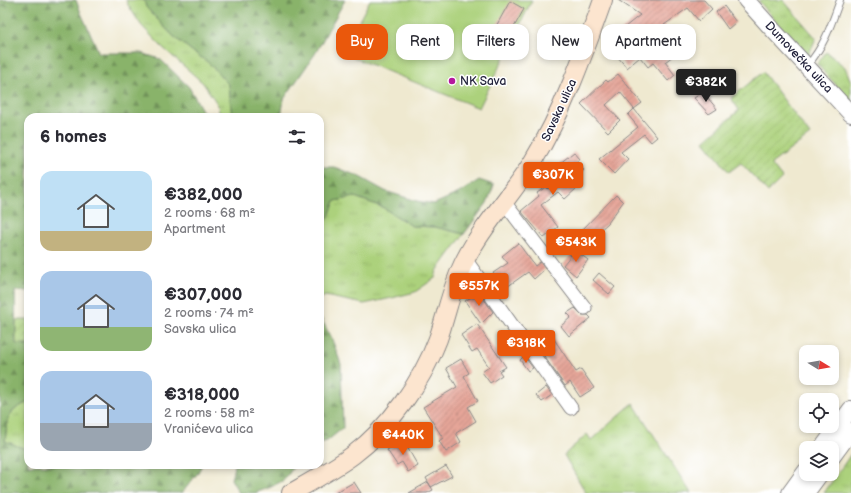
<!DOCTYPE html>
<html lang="en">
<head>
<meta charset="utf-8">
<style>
	body { margin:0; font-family:"Balsamiq Sans",sans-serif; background:#f7f7f7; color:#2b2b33; height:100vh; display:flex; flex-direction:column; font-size:15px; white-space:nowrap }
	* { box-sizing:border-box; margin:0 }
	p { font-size:13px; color:#7c7c81 }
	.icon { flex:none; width:22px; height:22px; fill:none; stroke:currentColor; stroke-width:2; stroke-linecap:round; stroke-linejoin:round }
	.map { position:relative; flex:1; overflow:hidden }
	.details { position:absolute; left:24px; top:113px; width:300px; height:356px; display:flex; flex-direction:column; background:#fff; border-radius:12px; box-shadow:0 2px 6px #0003 }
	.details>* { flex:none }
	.top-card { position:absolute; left:336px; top:24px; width:380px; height:36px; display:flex; gap:8px }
	.needle { width:26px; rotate:101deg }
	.tools { position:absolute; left:799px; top:345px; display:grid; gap:8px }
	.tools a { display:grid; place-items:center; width:40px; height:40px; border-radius:8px; background:#fff; box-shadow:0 2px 6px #0003; font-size:20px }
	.price { position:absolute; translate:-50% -34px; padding:0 9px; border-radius:4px; background:#ea580c; color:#fff; font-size:13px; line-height:26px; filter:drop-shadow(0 1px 2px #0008) }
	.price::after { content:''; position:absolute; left:50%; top:24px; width:12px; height:9px; margin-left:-6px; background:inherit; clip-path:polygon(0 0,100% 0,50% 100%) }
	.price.selected { background:#222; color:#fff }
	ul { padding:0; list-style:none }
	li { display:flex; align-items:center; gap:12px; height:100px; padding:0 16px }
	li span { display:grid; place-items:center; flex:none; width:112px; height:80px; border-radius:12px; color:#555 }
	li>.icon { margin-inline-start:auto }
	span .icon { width:48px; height:48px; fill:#fffc; stroke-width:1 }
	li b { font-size:17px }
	h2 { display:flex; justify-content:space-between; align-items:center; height:48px; padding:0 16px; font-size:17px }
	.chip { padding:0 14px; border-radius:12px; background:#fff; box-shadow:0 2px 6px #0003; font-size:14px; line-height:36px }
	.chip.selected { background:#ea580c; color:#fff }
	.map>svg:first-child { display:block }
	.grass { fill:url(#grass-tufts); stroke:#677a5b }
	.forest { fill:url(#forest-firs); stroke:#566a53 }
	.garden { fill:url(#garden-furrows); stroke:#677a5b }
	.pitch { fill:#acd17b; stroke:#677a5b }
	.building { fill:url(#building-hatch) }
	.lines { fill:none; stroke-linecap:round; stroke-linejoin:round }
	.service-casing { stroke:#888686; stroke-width:8 }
	.minor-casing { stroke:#888686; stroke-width:15 }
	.tertiary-casing { stroke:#888686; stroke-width:18 }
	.secondary-casing { stroke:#888686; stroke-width:20 }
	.service { stroke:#fff; stroke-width:6 }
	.minor { stroke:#fff; stroke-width:13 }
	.tertiary { stroke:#fff; stroke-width:16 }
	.secondary { stroke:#fce5cf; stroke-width:18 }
	.poi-dot { fill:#b5179e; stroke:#fff; stroke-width:1.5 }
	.labels { text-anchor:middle; stroke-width:3; stroke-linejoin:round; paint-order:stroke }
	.street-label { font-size:12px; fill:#22223b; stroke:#fff }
	.poi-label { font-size:12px; fill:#22223b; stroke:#fff; text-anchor:start }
</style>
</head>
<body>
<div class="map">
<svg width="851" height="493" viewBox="0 0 851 493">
	<defs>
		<pattern id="grass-tufts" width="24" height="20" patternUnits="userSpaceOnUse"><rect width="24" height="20" fill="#acd17b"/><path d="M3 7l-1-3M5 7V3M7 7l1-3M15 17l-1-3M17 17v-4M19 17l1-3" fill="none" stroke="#94b36b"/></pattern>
		<pattern id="forest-firs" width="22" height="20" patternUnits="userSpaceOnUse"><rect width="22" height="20" fill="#89b36b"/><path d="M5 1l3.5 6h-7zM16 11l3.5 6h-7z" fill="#709159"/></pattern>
		<pattern id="garden-furrows" width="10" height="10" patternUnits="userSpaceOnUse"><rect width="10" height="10" fill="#acd17b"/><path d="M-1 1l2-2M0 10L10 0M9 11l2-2" fill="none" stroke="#94b36b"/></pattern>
		<pattern id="building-hatch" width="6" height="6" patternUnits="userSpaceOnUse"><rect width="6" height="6" fill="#e5a598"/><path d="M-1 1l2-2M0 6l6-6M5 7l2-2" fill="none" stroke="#b9867d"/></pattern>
	</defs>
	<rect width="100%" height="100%" fill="#fff"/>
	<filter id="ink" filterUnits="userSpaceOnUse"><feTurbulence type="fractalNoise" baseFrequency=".025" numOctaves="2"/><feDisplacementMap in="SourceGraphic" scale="8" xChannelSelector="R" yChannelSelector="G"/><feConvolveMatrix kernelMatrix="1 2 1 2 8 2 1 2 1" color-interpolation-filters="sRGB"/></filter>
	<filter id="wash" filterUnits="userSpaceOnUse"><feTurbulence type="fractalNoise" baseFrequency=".012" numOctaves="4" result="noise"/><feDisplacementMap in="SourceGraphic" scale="16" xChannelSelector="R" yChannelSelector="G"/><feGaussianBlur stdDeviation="0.9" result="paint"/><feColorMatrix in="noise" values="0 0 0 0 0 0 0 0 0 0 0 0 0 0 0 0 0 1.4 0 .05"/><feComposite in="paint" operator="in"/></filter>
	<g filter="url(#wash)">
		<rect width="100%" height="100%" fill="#efe9d0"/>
		<path class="grass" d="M126 0H144L146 7 172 35 192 51 209 63 229 85 232 117H220L218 105 203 83 161 46 141 25 128 5Z
			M758 0H783L816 38 808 56 795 44Z
			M826 52 845 67 851 82V102L817 64Z
			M355 197 382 207 412 226 435 227 464 234 437 271 435 278 415 292 392 298 364 304 325 296 320 299V223L328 218 335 201Z
			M28 402V450L5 442C8 418 5 413 28 402Z
			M633 403 691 493H586L564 455 587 434 591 440Z
			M851 454V493H824Z"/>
		<path class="forest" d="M0 0H76C82 18 92 35 99 53H141L160 59 189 87 203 112 205 117H28V291H15L16 343 28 344V402C5 413 8 418 5 441L28 450V465H202L197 474 182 493H0Z
			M144 0H345L315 54 284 99 281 117H232L229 85 209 63 192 51 172 35 146 7Z
			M320 167H334L358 176 385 191 417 201 434 204 459 193 479 180 494 185 487 203 464 234 435 227 412 226 382 207 355 197 335 201 328 218 320 223Z
			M320 316 333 342 341 364 343 428 327 441 320 443Z
			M235 465H295L284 480 271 487 255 493H239L231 479Z"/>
		<path class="garden" d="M763 72 810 135 771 164 782 178 768 192 741 163 729 172 704 141 739 110 731 98Z
			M16 320H28V344H16Z"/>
		<path class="pitch" d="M370 0H532L479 108 342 53Z"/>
		<g id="blocks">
			<path class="building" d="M618 0H704L712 9 699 21 688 8 664 25 682 49 665 62 675 75 668 81 653 63 648 67 640 57 627 68 617 56 631 44 620 31 640 15Z
				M510 1 524 9 513 29 512 28 498 56 483 49 492 29 494 30Z
				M724 6 736 22 728 29 716 12Z
				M618 74 642 103 634 109 620 92 606 105 620 120 608 132 581 104 606 80 608 82Z
				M703 92 717 109 709 114 694 98Z
				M634 109 657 137 651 142 644 134 621 152 628 159 614 174 599 159 638 127 628 115Z
				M574 152 580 159 576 162 584 170 572 181 577 188 565 199 558 192 541 205 558 227 544 238 521 211 539 196 537 193 546 187 548 189 565 174 559 164Z
				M616 195 623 202 608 223 587 242 579 233Z
				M518 243 535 266 540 262 545 269 534 279 528 272 504 289 493 273 508 263 502 256Z
				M575 250 588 260 576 276 563 265Z
				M599 273 615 287 609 294 593 280Z
				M479 292 493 312 481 324 465 301Z
				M575 308 582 315H588L591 318 569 336 561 326 571 317 567 313Z
				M477 324 506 367 499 371 502 375 490 383 482 372 489 367 477 349 472 352 461 335Z
				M554 339 576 372 581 369 594 388 580 397 570 382 565 386 544 356 549 353 544 346Z
				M524 356 533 368 528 371 520 360Z
				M461 359 469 373 464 376 478 401 468 407 476 421 456 433 461 442 446 452 439 441 443 438 423 407 457 387 446 368Z
				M546 387 552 395 542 402 536 395Z
				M403 440 418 466 408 472 402 462 397 465 387 450Z
				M446 466 452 476 431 487 426 478Z
				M354 482 361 493H335Z
				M428 482 433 490 427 493H409Z"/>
		</g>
	</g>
	<g filter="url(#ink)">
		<use href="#blocks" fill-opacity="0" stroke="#888686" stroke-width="1"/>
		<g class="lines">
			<defs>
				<path id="service" d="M807 66C825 45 831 25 840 0"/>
				<path id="minor" d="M504 202 585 308
					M465 259 571 408"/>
				<path id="tertiary" d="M746 0 773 30 851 114
					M822 448 851 409
					M832 457 851 431
					M790 493 806 471
					M806 493 820 474"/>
				<path id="secondary" d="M291 493C312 481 334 469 353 455 389 428 422 382 438 339 447 313 452 285 465 260 483 225 511 196 532 163 563 112 583 56 603 0"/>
			</defs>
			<use href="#service" class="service-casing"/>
			<use href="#minor" class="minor-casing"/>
			<use href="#tertiary" class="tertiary-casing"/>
			<use href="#secondary" class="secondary-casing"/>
			<use href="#service" class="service"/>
			<use href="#minor" class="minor"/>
			<use href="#tertiary" class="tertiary"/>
			<use href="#secondary" class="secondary"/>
		</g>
	</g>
	<circle class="poi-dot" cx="452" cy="81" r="4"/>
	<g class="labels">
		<g class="street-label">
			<text transform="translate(799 57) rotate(47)" y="4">Dumovečka ulica</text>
			<text transform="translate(559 110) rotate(-65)" y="4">Savska ulica</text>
		</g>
		<g class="poi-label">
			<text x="460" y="85">NK Sava</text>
		</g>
	</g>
</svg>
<div class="tools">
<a><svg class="needle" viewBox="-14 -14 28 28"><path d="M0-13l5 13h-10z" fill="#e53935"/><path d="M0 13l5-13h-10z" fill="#7c7c81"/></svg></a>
<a><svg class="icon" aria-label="locate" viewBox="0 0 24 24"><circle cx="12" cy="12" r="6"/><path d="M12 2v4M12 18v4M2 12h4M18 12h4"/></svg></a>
<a><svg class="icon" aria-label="layers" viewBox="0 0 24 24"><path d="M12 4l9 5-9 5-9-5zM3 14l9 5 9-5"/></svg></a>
</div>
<b class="price selected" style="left:706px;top:103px">€382K</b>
<b class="price" style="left:553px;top:196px">€307K</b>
<b class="price" style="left:576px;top:263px">€543K</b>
<b class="price" style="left:479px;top:307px">€557K</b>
<b class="price" style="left:526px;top:364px">€318K</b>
<b class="price" style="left:403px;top:456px">€440K</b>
<div class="top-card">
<a class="chip selected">Buy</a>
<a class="chip">Rent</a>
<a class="chip">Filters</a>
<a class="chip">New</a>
<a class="chip">Apartment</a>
</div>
<section class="details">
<h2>6 homes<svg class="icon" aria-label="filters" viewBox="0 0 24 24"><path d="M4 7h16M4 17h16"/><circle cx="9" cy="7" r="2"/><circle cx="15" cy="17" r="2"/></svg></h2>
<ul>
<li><span style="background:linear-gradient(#bfe0f5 75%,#c2b280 0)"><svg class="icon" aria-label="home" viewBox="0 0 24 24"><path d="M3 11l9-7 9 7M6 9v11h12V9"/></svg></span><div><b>€382,000</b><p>2 rooms · 68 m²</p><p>Apartment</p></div></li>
<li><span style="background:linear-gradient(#a9c7e8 70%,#8fb573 0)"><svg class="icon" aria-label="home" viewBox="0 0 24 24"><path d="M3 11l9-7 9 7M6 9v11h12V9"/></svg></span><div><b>€307,000</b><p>2 rooms · 74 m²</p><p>Savska ulica</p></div></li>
<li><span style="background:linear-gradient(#a9c7e8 65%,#9aa5b1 0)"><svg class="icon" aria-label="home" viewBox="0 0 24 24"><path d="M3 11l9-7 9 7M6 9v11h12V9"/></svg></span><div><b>€318,000</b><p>2 rooms · 58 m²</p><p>Vranićeva ulica</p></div></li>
</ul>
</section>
</div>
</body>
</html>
